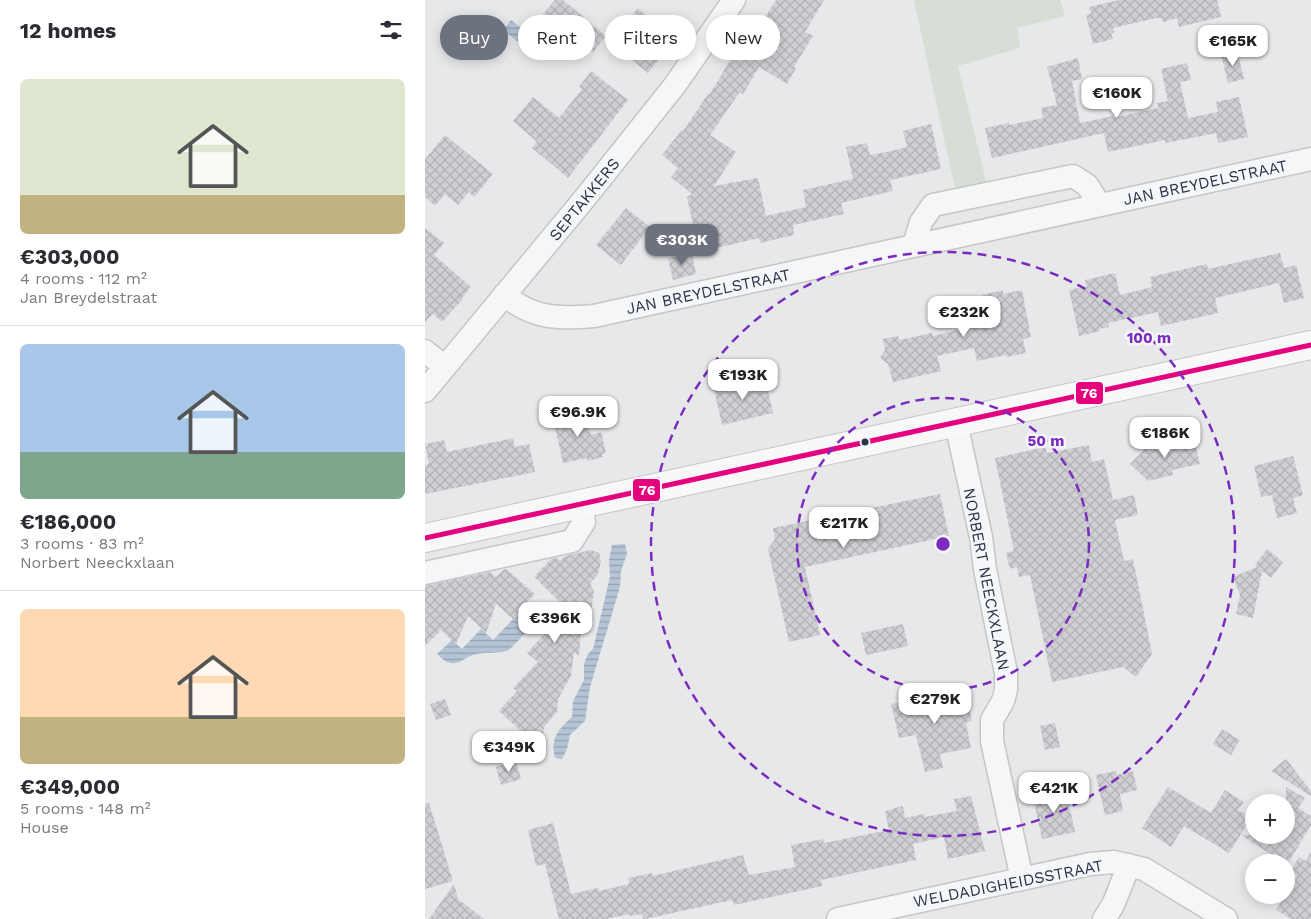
<!DOCTYPE html>
<html lang="en">
<head>
<meta charset="utf-8">
<style>
	body { margin:0; font-family:"Work Sans",sans-serif; background:#f2f2f3; color:#2b2b33; height:100vh; display:flex; flex-direction:column; font-size:19px; white-space:nowrap }
	* { box-sizing:border-box; margin:0 }
	p { font-size:16px; color:#7c7c81 }
	.icon { flex:none; width:28px; height:28px; fill:none; stroke:currentColor; stroke-width:2; stroke-linecap:round; stroke-linejoin:round }
	.map { position:relative; flex:1; overflow:hidden }
	.drawer { display:flex; flex-direction:column; background:#fff; width:425px }
	.drawer>* { flex:none }
	.banner { position:absolute; left:15px; top:15px; width:475px; height:45px; display:flex; gap:10px }
	.controls { position:absolute; left:820px; top:794px; display:grid; gap:10px }
	.controls a { display:grid; place-items:center; width:50px; height:50px; border-radius:50%; background:#fff; box-shadow:0 2px 12px #0003; font-size:25px }
	.price { position:absolute; translate:-50% -42px; padding:0 11px; border-radius:10px; background:#fff; color:#222; font-size:16px; line-height:32px; filter:drop-shadow(0 1px 2px #0008) }
	.price::after { content:''; position:absolute; left:50%; top:30px; width:15px; height:11px; margin-left:-8px; background:inherit; clip-path:polygon(0 0,100% 0,50% 100%) }
	.price.active { background:#6c737f; color:#fff }
	ul { padding:0; list-style:none }
	li { display:grid; align-content:center; gap:10px; height:265px; padding:0 20px }
	li+li { border-top:1px solid #e1e1e2 }
	li span { display:grid; place-items:center; height:155px; border-radius:8px; color:#555 }
	li>.icon { margin-inline-start:auto }
	span .icon { width:90px; height:90px; fill:#fffc; stroke-width:1 }
	li b { font-size:21px }
	h2 { display:flex; justify-content:space-between; align-items:center; height:60px; padding:0 20px; font-size:21px }
	.tag { padding:0 18px; border-radius:22px; background:#fff; box-shadow:0 2px 12px #0003; font-size:18px; line-height:45px }
	.tag.active { background:#6c737f; color:#fff }
	main { display:flex; flex:1; min-height:0 }
	.map>svg:first-child { display:block }
	.grass { fill:#d6ded6 }
	.water { fill:url(#water-rules) }
	.building { fill:url(#building-cross-hatch) }
	.lines { fill:none; stroke-linecap:round; stroke-linejoin:round }
	.street-casing { stroke:#c4c6c8; stroke-width:25 }
	.secondary-casing { stroke:#c4c6c8; stroke-width:30 }
	.street { stroke:#f5f6f7; stroke-width:22 }
	.secondary { stroke:#f8f8f8; stroke-width:28 }
	.bus-1-casing { stroke:#f4f6f9; stroke-width:9 }
	.bus-1 { stroke:#e5007d; stroke-width:5 }
	.ring { fill:none; stroke:#7b2cbf; stroke-width:2.5; stroke-dasharray:9 6 }
	.bus-dot { fill:#2b3445; stroke:#f4f6f9; stroke-width:2 }
	.labels { text-anchor:middle; stroke-width:5; stroke-linejoin:round; paint-order:stroke }
	.street-label { font-size:16px; fill:#2b3445; stroke:#f4f6f9 }
	.centre { fill:#7b2cbf; stroke:#f4f6f9; stroke-width:2.5 }
	.ring-label { font-size:15px; text-anchor:middle; font-weight:bold; fill:#7b2cbf; stroke:#f4f6f9; stroke-width:5; stroke-linejoin:round; paint-order:stroke }
	.line-badge { stroke:#f4f6f9; stroke-width:2 }
	.badge-label { font-size:14px; text-anchor:middle; font-weight:bold; fill:#fff }
</style>
</head>
<body>
<main>
<section class="drawer">
<h2>12 homes<svg class="icon" aria-label="filters" viewBox="0 0 24 24"><path d="M4 7h16M4 17h16"/><circle cx="9" cy="7" r="2"/><circle cx="15" cy="17" r="2"/></svg></h2>
<ul>
<li><span style="background:linear-gradient(#dfe7d0 75%,#c2b280 0)"><svg class="icon" aria-label="home" viewBox="0 0 24 24"><path d="M3 11l9-7 9 7M6 9v11h12V9"/></svg></span><div><b>€303,000</b><p>4 rooms · 112 m²</p><p>Jan Breydelstraat</p></div></li>
<li><span style="background:linear-gradient(#a9c7e8 70%,#7fa58c 0)"><svg class="icon" aria-label="home" viewBox="0 0 24 24"><path d="M3 11l9-7 9 7M6 9v11h12V9"/></svg></span><div><b>€186,000</b><p>3 rooms · 83 m²</p><p>Norbert Neeckxlaan</p></div></li>
<li><span style="background:linear-gradient(#ffd9b3 70%,#c2b280 0)"><svg class="icon" aria-label="home" viewBox="0 0 24 24"><path d="M3 11l9-7 9 7M6 9v11h12V9"/></svg></span><div><b>€349,000</b><p>5 rooms · 148 m²</p><p>House</p></div></li>
</ul>
</section>
<div class="map">
<svg width="886" height="919" viewBox="0 0 886 919">
	<defs>
		<pattern id="water-rules" width="6" height="5" patternUnits="userSpaceOnUse" patternTransform="scale(1.25)"><rect width="6" height="5" fill="#b4c4d5"/><path d="M0 2.5h6" fill="none" stroke="#93a0af"/></pattern>
		<pattern id="building-cross-hatch" width="8" height="8" patternUnits="userSpaceOnUse" patternTransform="scale(1.25)"><rect width="8" height="8" fill="#ced0d3"/><path d="M0 0l8 8M0 8l8-8" fill="none" stroke="#b1b3b6"/></pattern>
	</defs>
	<rect width="100%" height="100%" fill="#e6e8ea"/>
	<path class="grass" d="M489 0H635L640 16 592 28 595 48 533 66 562 185 533 191 529 184Z"/>
	<path class="water" d="M86 20 104 34 96 44 78 30Z
		M200 544 202 554 196 571 195 587 165 687 160 721 145 735 142 749 137 759 130 758C125 738 133 730 147 717L148 701 159 680V664L163 654 168 649 185 577 184 560 187 545Z
		M120 603 129 604 84 650C70 655 60 651 48 655 41 657 34 665 26 663 20 662 16 658 12 654L27 640 37 649 56 629 68 640 88 619 98 627Z"/>
	<path class="building" d="M130 0H138L181 36 168 52 135 25 125 37 110 24Z
		M351 0H399L380 32 388 36 369 67 371 68 362 84 334 67 318 94 315 92 285 135 311 152 289 186 333 178 341 216 381 207 378 190 428 179 421 147 442 143 445 155 462 152 482 147 478 131 506 124 516 169 465 180 468 191 416 203 419 214 368 225 369 235 335 243 334 238 274 252 262 197 267 194 246 177 253 168 237 155 257 130 258 131 283 94 284 95 312 49 318 52Z
		M694 0H792L796 17 754 27 752 18 738 22 737 18H731L688 28 689 33H686L688 39 668 44 661 15 666 14 664 7Z
		M213 8 250 39 223 73 185 42Z
		M812 50 819 79 803 83 796 55Z
		M653 58 657 79 647 81 655 123 688 116V118L733 108 732 103 743 101 736 69 762 63 766 80 755 82 763 118 793 112 791 102 814 97 823 137 793 143 791 133 741 143 740 140 683 152 679 133 567 158 560 128 584 123V125L618 118 616 108 632 105 622 67Z
		M166 71 203 100 143 178 107 148 112 142 88 121 108 97 134 118 157 89 154 87Z
		M20 135 68 174 49 197 44 192 33 205 20 194 10 206 0 197V159Z
		M201 208 225 227 196 265 171 245Z
		M0 228 19 243 9 255 46 287 37 298 38 299 17 322 8 314 0 322Z
		M267 253 271 274 248 280 243 258Z
		M855 253 859 268 871 265 879 298 859 303 854 283 790 298 793 313 736 326 733 312 683 323 684 327 674 329 675 331 654 336 644 290 662 286 660 280 690 273 695 295 727 287 725 277 782 264 783 269Z
		M578 290V294L597 290 606 337 598 339 601 353 582 357 581 355 552 361 549 348 512 356 516 371 468 382 463 364 455 358 460 350 458 339 473 336 474 340 507 333 508 336 545 327 540 306 559 303 557 295Z
		M340 378 348 413 297 425 289 389Z
		M154 411V413L160 411 166 435 176 432 181 453 177 454 178 457 162 461V458L138 463 128 417Z
		M88 438 90 447 104 444 110 472 0 494V465L4 464 0 444 19 440 22 452Z
		M747 440 748 445 769 440 775 464 747 470 748 475 723 481 705 464 723 446Z
		M664 445 667 462 679 459 688 500 709 495 713 515 690 520 699 561 708 559 727 654 711 677 698 667 627 682 605 575 594 577 592 567 585 569 581 553 589 551 570 458 620 447 622 453Z
		M868 456 878 495 868 498 872 513 852 518 847 495 836 497 829 466Z
		M515 494 524 536 380 567 395 635 364 642 343 549 350 539 348 528Z
		M842 549 858 562 846 578 837 571 828 618 811 614 815 595 808 577 832 567 830 565Z
		M166 550 174 553 176 561 173 574 165 584 169 591 166 612 159 618 162 625 156 630 154 656 149 652 146 676 133 699 132 712 119 727 116 749 74 711 92 691 88 688 113 662 102 653 142 609 109 577 126 559 132 558 135 561 140 556Z
		M81 569 110 594 98 607 94 624 71 604 61 633 43 616 31 644 16 630 0 646V586L65 572 71 577 78 570Z
		M478 624 483 646 441 655 436 633Z
		M541 690 547 721 541 723 546 748 515 754 518 768 500 772 491 735 474 738 466 704Z
		M20 699 26 715 11 720 5 704Z
		M630 723 635 747 620 750 615 726Z
		M797 729 815 740 806 755 788 744Z
		M861 759 886 791V796L846 771Z
		M91 761 96 779 76 785 71 767Z
		M691 771 692 775 708 771 712 790 695 794 698 811 680 815 671 775Z
		M743 787 786 813 800 790 819 802 813 810 826 818 804 853 759 826 746 847 717 828Z
		M861 787 880 798 873 808 886 816V825L862 865 816 835H861Z
		M641 790 650 832 617 839 608 797Z
		M546 796 560 851 523 859 519 837 488 844 491 860 396 880 397 886 309 905 307 900 220 919H218L217 914 205 916 204 914 181 919H134L120 864 111 866 103 830 128 823 146 894 173 888 174 891 204 884 203 878 227 873V876L318 855 324 875 370 867 366 845 398 839 399 843 464 830 460 811 478 806 480 818 499 814 500 817 532 811 529 799Z
		M0 803H4L28 881 0 889Z
		M886 852V919H866L851 910 872 876 865 872 874 857 881 861Z
		M29 884 33 899 59 919H4Z"/>
	<g class="lines">
		<defs>
			<path id="street" d="M489 245 496 222 508 205 648 176 662 185 674 204
				M79 295C109 319 133 319 169 316L886 159
				M0 351 20 367
				M0 391 160 198 250 85 309 0
				M531 423 556 537 560 569 581 673V690L578 701 567 720V741L597 879
				M0 573 147 541 159 522 156 504
				M413 919 665 864 689 862 719 869 801 919
				M679 919 688 905 704 865"/>
			<path id="secondary" d="M0 538 886 345"/>
		</defs>
		<use href="#street" class="street-casing"/>
		<use href="#secondary" class="secondary-casing"/>
		<use href="#street" class="street"/>
		<use href="#secondary" class="secondary"/>
		<defs>
			<path id="bus-1" d="M0 538 886 345"/>
		</defs>
		<use href="#bus-1" class="bus-1-casing"/>
		<use href="#bus-1" class="bus-1"/>
	</g>
	<g class="ring">
		<circle cx="518" cy="544" r="146"/>
		<circle cx="518" cy="544" r="292"/>
	</g>
	<circle class="bus-dot" cx="440" cy="442" r="4.5"/>
	<g class="labels">
		<g class="street-label">
			<text transform="translate(780 182) rotate(-12)" y="6">JAN BREYDELSTRAAT</text>
			<text transform="translate(159 199) rotate(-51)" y="6">SEPTAKKERS</text>
			<text transform="translate(283 291) rotate(-12)" y="6">JAN BREYDELSTRAAT</text>
			<text transform="translate(562 579) rotate(79)" y="6">NORBERT NEECKXLAAN</text>
			<text transform="translate(583 883) rotate(-11)" y="6">WELDADIGHEIDSSTRAAT</text>
		</g>
	</g>
	<circle cx="518" cy="544" r="8" class="centre"/>
	<g class="ring-label">
		<text x="724" y="343">100 m</text>
		<text x="621" y="446">50 m</text>
	</g>
	<g class="line-badge">
		<rect x="650" y="381" width="29" height="24" rx="5" fill="#e5007d"/>
		<rect x="207" y="478" width="29" height="24" rx="5" fill="#e5007d"/>
	</g>
	<g class="badge-label">
		<text x="664" y="398">76</text>
		<text x="222" y="495">76</text>
	</g>
</svg>
<div class="controls">
<a>+</a>
<a>−</a>
</div>
<b class="price" style="left:808px;top:67px">€165K</b>
<b class="price" style="left:692px;top:119px">€160K</b>
<b class="price active" style="left:257px;top:266px">€303K</b>
<b class="price" style="left:539px;top:338px">€232K</b>
<b class="price" style="left:318px;top:401px">€193K</b>
<b class="price" style="left:153px;top:438px">€96.9K</b>
<b class="price" style="left:740px;top:459px">€186K</b>
<b class="price" style="left:419px;top:549px">€217K</b>
<b class="price" style="left:130px;top:644px">€396K</b>
<b class="price" style="left:510px;top:725px">€279K</b>
<b class="price" style="left:84px;top:773px">€349K</b>
<b class="price" style="left:629px;top:814px">€421K</b>
<div class="banner">
<a class="tag active">Buy</a>
<a class="tag">Rent</a>
<a class="tag">Filters</a>
<a class="tag">New</a>
</div>
</div>
</main>
</body>
</html>
